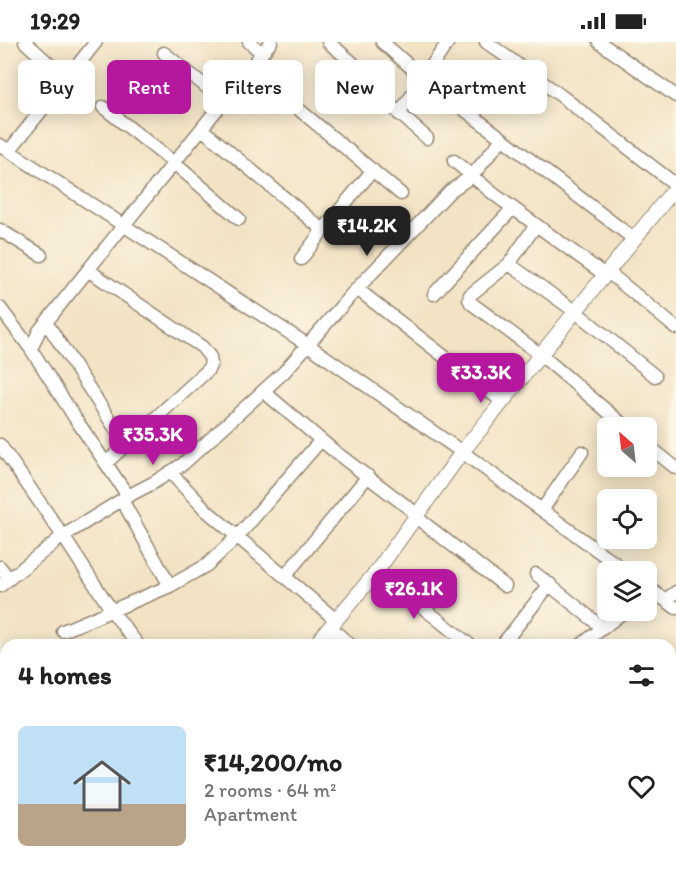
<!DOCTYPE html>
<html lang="en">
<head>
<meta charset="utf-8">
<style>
	body { margin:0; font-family:Itim,sans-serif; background:#f2f2f2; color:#222; height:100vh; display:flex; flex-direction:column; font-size:22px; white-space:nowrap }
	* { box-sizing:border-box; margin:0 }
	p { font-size:20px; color:#767676 }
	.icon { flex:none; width:33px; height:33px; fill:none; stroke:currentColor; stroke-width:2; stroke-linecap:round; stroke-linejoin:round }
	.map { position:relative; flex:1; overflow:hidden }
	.side { position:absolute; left:0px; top:597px; width:676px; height:234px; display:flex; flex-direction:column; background:#fff; border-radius:18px 18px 0 0; box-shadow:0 3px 15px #0003 }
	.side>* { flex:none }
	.hud { position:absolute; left:18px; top:18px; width:640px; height:54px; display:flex; gap:12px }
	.needle { width:39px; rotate:332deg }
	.tools { position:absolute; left:597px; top:375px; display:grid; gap:12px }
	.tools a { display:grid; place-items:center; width:60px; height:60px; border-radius:9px; background:#fff; box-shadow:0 3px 15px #0003; font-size:30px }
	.price { position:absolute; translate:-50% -51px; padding:0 14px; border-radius:12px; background:#b5179e; color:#fff; font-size:20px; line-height:39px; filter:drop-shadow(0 2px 3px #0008) }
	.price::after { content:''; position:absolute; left:50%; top:36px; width:18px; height:14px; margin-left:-9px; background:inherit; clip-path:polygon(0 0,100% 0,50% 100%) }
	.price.on { background:#222; color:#fff }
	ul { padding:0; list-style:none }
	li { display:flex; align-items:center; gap:18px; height:150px; padding:0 18px }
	li span { display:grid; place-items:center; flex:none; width:168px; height:120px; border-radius:9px; color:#555 }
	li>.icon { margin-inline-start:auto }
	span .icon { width:72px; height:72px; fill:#fffc; stroke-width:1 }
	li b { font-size:26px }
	h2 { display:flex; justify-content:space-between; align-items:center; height:72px; padding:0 18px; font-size:26px }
	.chip { padding:0 21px; border-radius:9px; background:#fff; box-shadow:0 3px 15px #0003; font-size:21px; line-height:54px }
	.chip.on { background:#b5179e; color:#fff }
	.status { display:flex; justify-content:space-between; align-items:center; height:42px; padding:0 30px; background:#fff; direction:ltr }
	.status svg { height:16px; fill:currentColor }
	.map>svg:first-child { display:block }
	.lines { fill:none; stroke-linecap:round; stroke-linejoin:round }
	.minor-casing { stroke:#968672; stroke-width:15 }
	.tertiary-casing { stroke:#968672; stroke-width:16 }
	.minor { stroke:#fff; stroke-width:12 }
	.tertiary { stroke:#fff; stroke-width:14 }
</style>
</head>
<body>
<div class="status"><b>19:29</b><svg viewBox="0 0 49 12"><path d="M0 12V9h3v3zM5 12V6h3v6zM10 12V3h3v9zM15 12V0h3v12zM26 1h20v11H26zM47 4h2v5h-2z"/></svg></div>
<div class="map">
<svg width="676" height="831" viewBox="0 0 676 831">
	<rect width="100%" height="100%" fill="#fcf5e5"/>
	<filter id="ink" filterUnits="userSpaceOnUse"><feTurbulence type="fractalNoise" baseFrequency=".0167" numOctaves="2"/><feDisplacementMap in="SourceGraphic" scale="12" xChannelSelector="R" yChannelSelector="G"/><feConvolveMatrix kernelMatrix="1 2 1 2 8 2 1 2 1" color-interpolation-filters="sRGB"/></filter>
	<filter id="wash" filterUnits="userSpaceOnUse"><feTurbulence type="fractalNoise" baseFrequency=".008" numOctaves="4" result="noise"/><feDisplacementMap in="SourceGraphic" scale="24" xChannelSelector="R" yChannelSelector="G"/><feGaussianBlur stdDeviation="1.35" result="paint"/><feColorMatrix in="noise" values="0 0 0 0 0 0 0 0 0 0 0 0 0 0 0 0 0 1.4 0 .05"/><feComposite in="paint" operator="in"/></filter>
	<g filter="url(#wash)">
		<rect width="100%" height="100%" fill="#f2e3c5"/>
	</g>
	<g filter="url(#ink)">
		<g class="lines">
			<defs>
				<path id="minor" d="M25 0 66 37
					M249 0 262 11
					M328 0 353 21
					M382 0 423 36 634 197
					M486 0 560 53 676 143
					M599 0 676 54
					M164 11 224 59
					M250 27 401 152
					M373 48 427 96
					M103 65 174 121 239 177
					M399 72 448 0
					M202 87 323 188 373 128
					M0 103 308 303 462 410 627 530
					M9 109 96 0
					M454 119 495 153 605 233
					M536 183 509 222 470 253 469 257 471 261 541 313 627 386
					M0 188 41 213
					M301 217 323 188
					M509 222 576 270 655 334
					M88 228 202 305 210 315 211 322 207 329 106 421
					M608 230 676 286
					M357 247 503 360
					M434 252 513 166
					M0 266 31 307 75 376 128 454
					M46 280 126 403
					M31 307 39 289 271 0
					M263 349 334 409 418 473
					M646 402 676 426
					M0 403 63 494 112 569 138 603
					M170 430 207 469 336 578
					M122 458 170 544
					M542 468 582 410
					M416 475 505 544
					M0 525 9 537
					M377 529 470 603
					M536 532 603 586
					M285 534 368 434
					M0 544 63 494 128 454 153 441 183 422 284 330 351 253 450 149 472 134 502 97
					M646 544 676 566
					M665 558 676 550
					M330 585 350 603
					M63 589 170 544 207 523 238 494 321 398
					M502 603 550 542
					M581 603 626 568
					M0 623 6 629
					M0 648 6 642
					M670 672 676 677
					M0 689 6 694
					M670 742 676 736
					M0 788 6 794
					M670 790 676 794
					M38 825 44 831
					M577 825 584 831"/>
				<path id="tertiary" d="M315 603 377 529 462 410 676 145
					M93 831 99 825"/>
			</defs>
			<use href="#minor" class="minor-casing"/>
			<use href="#tertiary" class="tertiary-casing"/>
			<use href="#minor" class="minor"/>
			<use href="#tertiary" class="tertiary"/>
		</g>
	</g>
</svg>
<div class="tools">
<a><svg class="needle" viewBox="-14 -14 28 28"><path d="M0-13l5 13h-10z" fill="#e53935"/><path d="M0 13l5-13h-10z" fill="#767676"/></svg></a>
<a><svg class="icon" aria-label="locate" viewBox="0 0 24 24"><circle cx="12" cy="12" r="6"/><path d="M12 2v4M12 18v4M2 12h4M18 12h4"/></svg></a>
<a><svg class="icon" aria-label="layers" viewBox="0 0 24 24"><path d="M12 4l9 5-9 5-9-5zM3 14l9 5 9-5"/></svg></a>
</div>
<b class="price on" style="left:367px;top:215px">₹14.2K</b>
<b class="price" style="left:481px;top:362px">₹33.3K</b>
<b class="price" style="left:153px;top:424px">₹35.3K</b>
<b class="price" style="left:414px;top:578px">₹26.1K</b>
<div class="hud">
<a class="chip">Buy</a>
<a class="chip on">Rent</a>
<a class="chip">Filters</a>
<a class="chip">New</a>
<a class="chip">Apartment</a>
</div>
<section class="side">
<h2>4 homes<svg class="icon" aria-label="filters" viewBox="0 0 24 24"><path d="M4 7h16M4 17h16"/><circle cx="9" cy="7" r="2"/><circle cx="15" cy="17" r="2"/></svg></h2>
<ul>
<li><span style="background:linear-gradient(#bfe0f5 65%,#b9a48a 0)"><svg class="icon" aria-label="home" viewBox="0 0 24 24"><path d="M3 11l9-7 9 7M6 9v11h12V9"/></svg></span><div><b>₹14,200/mo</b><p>2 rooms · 64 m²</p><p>Apartment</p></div><svg class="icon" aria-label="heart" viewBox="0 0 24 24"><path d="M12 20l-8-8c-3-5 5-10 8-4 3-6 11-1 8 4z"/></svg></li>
</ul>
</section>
</div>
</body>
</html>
